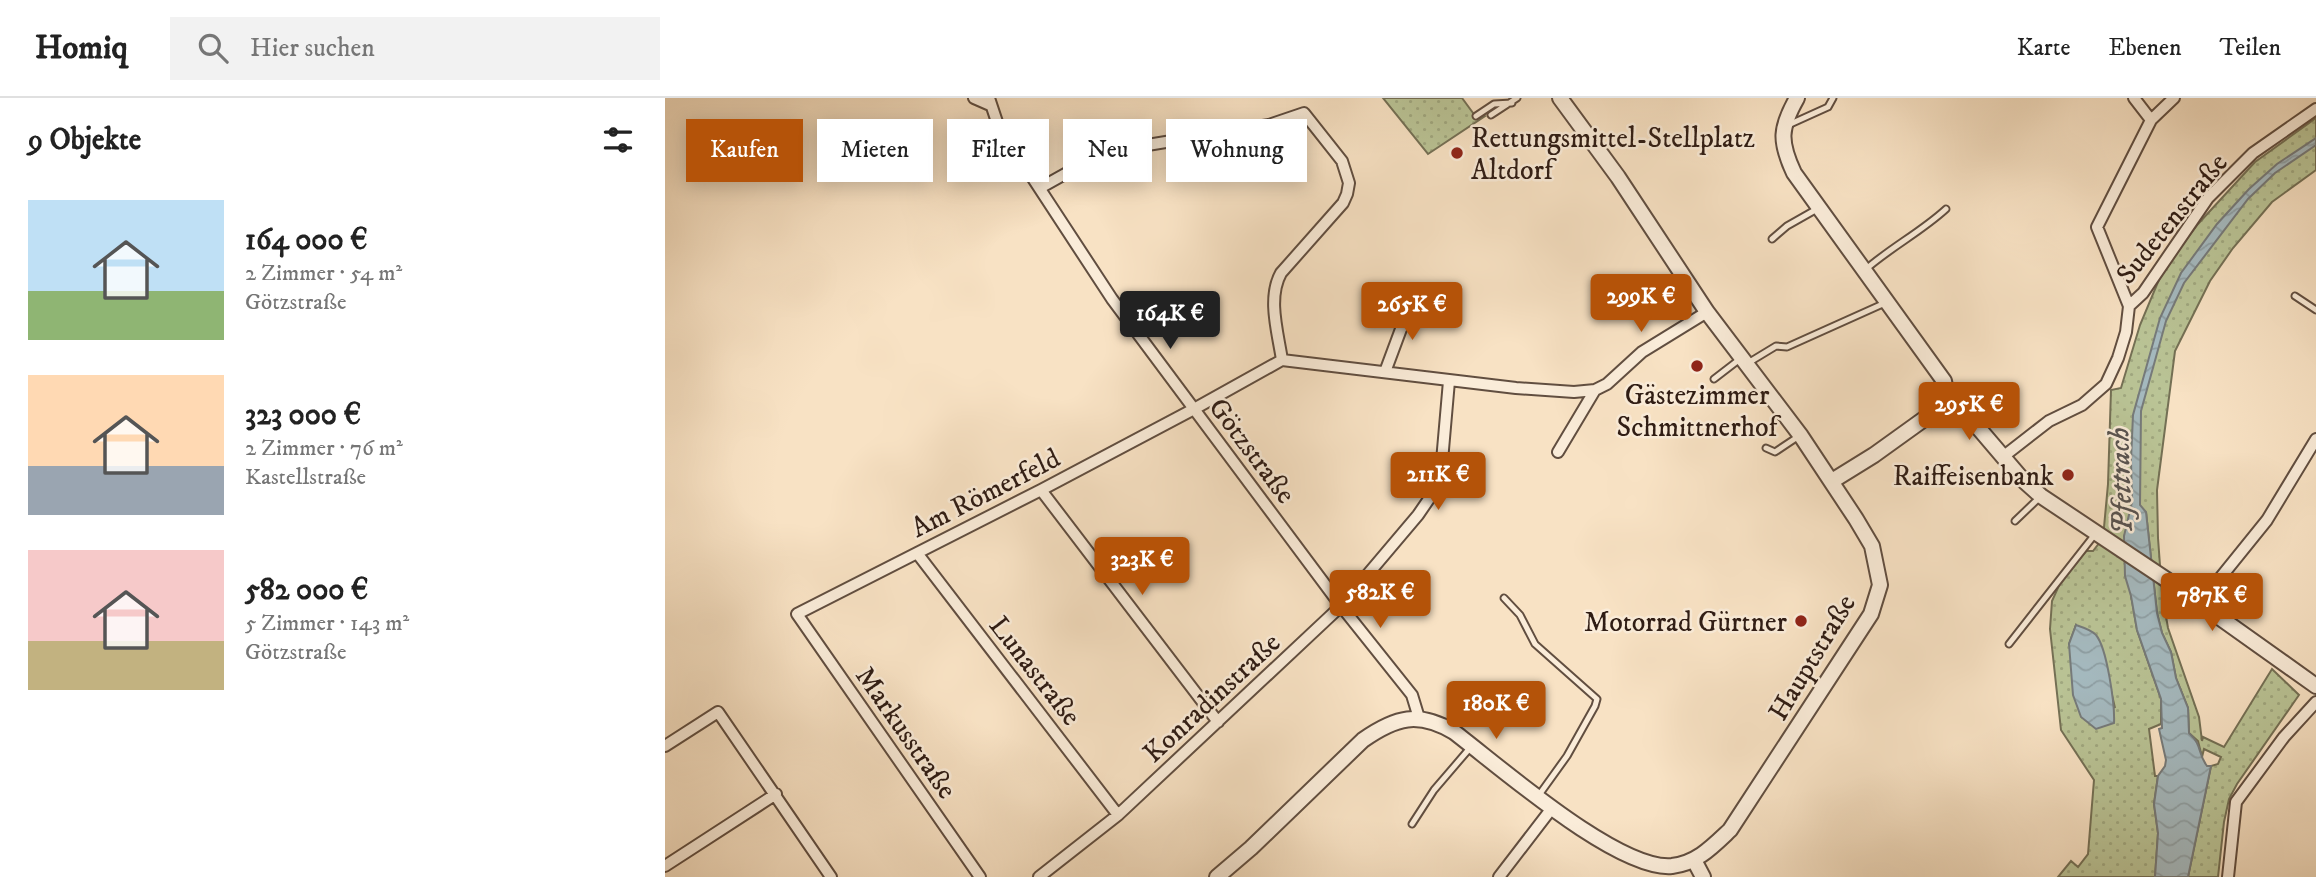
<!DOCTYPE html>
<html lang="de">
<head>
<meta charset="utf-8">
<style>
	body { margin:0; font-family:"IM FELL DW Pica",serif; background:#f2f2f2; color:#222; height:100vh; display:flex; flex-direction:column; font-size:26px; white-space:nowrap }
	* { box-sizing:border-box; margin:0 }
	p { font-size:23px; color:#767676 }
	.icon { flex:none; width:38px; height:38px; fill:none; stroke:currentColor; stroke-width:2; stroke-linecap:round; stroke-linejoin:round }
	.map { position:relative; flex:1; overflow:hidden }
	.drawer { display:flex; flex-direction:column; background:#fff; width:665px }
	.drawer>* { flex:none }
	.hud { position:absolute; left:21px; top:21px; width:665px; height:63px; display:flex; gap:14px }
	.price { position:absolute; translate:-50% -60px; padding:0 16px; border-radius:7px; background:#b45309; color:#fff; font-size:23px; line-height:46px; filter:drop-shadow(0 2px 4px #0008) }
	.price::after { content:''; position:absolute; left:50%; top:42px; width:21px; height:16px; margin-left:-10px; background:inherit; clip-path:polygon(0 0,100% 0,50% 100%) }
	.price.on { background:#222; color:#fff }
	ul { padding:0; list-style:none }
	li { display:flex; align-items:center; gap:21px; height:175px; padding:0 28px }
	li span { display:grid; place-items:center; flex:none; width:196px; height:140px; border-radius:0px; color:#555 }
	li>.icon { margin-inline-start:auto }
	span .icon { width:84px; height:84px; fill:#fffc; stroke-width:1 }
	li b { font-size:30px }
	h2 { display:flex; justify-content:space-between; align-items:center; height:84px; padding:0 28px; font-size:30px }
	.tag { padding:0 24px; border-radius:0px; background:#fff; box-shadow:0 4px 18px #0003; font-size:24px; line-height:63px }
	.tag.on { background:#b45309; color:#fff }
	header { display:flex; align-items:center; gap:42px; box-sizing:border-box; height:98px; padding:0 35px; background:#fff; border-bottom:2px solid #e0e0e0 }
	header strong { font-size:33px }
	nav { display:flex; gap:38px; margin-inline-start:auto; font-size:24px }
	.search { width:490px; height:63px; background:#f2f2f2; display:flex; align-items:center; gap:18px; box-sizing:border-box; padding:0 24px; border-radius:0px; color:#767676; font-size:26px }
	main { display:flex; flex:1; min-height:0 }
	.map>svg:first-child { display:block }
	.grass { fill:url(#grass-dots); stroke:#747055; stroke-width:2; fill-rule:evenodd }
	.water { fill:url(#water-waves); stroke:#767b7b; stroke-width:2 }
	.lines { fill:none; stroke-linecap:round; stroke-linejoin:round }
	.service-casing { stroke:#614e40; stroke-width:9 }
	.minor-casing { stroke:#614e40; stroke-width:14 }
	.tertiary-casing { stroke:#614e40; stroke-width:18 }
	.service { stroke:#faecd9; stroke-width:5 }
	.minor { stroke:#faecd9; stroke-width:10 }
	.tertiary { stroke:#faecd9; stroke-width:14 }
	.poi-dot { fill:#8f2418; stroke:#faecd9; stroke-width:2.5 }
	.labels { text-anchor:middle; stroke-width:5; stroke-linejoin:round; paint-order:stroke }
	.poi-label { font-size:28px; fill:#2f1c14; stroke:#faecd9; text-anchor:end }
	.street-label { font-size:28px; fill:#2f1c14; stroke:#faecd9 }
	.water-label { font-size:30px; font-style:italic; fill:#585350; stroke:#faecd9 }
</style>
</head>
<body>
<header>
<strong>Homiq</strong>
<div class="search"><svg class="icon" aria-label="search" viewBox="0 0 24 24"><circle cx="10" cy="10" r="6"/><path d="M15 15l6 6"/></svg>Hier suchen</div>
<nav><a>Karte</a><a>Ebenen</a><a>Teilen</a></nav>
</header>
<main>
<section class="drawer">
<h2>9 Objekte<svg class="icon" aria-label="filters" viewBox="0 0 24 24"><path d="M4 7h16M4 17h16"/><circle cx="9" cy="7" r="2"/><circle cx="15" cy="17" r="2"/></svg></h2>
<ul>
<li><span style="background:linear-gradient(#bfe0f5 65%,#8fb573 0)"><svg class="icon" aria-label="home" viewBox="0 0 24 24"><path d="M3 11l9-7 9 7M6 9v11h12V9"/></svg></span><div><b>164 000 €</b><p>2 Zimmer · 54 m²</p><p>Götzstraße</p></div></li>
<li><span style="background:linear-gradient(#ffd9b3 65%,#9aa5b1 0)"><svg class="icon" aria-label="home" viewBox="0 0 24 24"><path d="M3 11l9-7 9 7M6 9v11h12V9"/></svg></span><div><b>323 000 €</b><p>2 Zimmer · 76 m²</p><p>Kastellstraße</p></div></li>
<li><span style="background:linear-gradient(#f6c9c9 65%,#c2b280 0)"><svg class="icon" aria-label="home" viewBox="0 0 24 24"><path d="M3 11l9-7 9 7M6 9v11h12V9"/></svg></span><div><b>582 000 €</b><p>5 Zimmer · 143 m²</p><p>Götzstraße</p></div></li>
</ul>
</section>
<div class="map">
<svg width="1651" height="779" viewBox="0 0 1651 779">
	<defs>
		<pattern id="grass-dots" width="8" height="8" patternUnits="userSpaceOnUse" patternTransform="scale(1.75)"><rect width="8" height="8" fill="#bac496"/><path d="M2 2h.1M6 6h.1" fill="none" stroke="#a0a880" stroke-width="1.8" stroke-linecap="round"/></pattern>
		<pattern id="water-waves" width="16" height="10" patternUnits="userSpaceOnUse" patternTransform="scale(1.75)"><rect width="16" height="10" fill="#a5bac0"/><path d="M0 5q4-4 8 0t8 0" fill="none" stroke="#8e9fa4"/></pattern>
	</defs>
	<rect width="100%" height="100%" fill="#f8e2c4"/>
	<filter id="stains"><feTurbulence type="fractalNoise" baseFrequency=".00286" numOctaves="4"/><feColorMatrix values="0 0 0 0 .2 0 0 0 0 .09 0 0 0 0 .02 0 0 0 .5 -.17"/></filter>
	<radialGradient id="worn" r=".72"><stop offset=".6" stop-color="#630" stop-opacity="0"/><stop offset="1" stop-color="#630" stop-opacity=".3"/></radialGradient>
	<path class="grass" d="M718 0H797L811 19 816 16 820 18 763 56Z
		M1651 20V72L1607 104 1568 150 1545 183 1510 253 1492 392 1493 440 1497 495 1503 530 1534 619 1537 643 1538 639 1559 649 1607 571 1634 597 1572 686 1564 701 1559 724 1553 779H1523L1546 668 1553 666 1556 659 1539 651 1537 659 1533 643 1524 635 1523 610 1511 580 1506 554 1497 535 1492 515 1481 414 1466 497 1472 532 1496 601V626L1484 631 1490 678H1493L1489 706 1493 735 1490 779H1393L1406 763 1413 769 1423 756 1429 682 1396 632 1385 531 1387 503 1396 483 1421 453H1428L1438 440 1443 386 1446 292 1456 290 1475 227 1498 172 1533 126 1590 64ZM1411 527 1444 584 1450 610 1404 546Z"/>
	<path class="water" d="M1651 40V47L1610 75 1583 101 1519 185 1501 223 1476 313 1475 407 1481 414 1492 515 1497 535 1506 554 1511 580 1523 610 1524 635C1538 648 1532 655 1542 668H1546L1523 779H1490L1493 735 1489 706 1493 678 1500 668 1501 662 1494 631 1497 630 1496 601 1472 532 1466 498 1460 478 1459 438 1467 404 1466 362 1468 317 1495 220 1516 175 1552 126 1584 91 1612 66Z
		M1411 527C1417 529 1427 532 1431 537 1442 550 1450 607 1449 625L1431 631 1416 619 1408 597 1404 546Z"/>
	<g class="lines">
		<defs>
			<path id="service" d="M826 17 852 0
				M811 18 829 6 847 5
				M1121 28 1163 9 1168 0
				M1107 141 1122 128 1152 111
				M1200 172C1226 149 1256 134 1281 111
				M1630 198 1651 212
				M1083 265 1111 248 1122 249 1220 205
				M1049 281 1075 261
				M1101 350 1110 354 1134 338
				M1350 423 1374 400
				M839 500 855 517 870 546 932 601 930 608 902 658 874 697
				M1344 546 1431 435
				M747 726 769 692 805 650"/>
			<path id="minor" d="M309 0 325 7
				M324 0 333 27 447 201 676 508 747 597 754 620
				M1469 0 1486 22
				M375 90 425 62 446 53 604 27 639 15 677 63 684 85 682 96 678 105 616 175C602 200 613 235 617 262
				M1464 208 1478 195 1543 100 1588 55 1651 11
				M720 274 736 231 754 204
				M893 354 930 292 942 286 977 254 1042 214
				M1339 358 1384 323 1417 307 1441 286 1453 260 1461 234 1464 208 1432 129 1486 22 1509 0
				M376 392 553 624
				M252 455 453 717
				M1535 505 1602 422 1651 341
				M0 648 53 614 166 779
				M0 768 111 696
				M315 779 132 516 376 392 529 311 617 262 851 290 909 294 930 292
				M374 779 453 717 676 508 753 417 766 398 777 363 784 283
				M834 779 887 710
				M1563 779 1571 704 1619 639 1651 604"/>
			<path id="tertiary" d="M1132 0C1115 30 1114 43 1129 75L1279 283 1284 308
				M1167 383 1209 357 1273 311 1284 308 1299 313 1357 381 1376 398 1502 482 1651 588
				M1029 762 1038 779
				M552 779 586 750 698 642C731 619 753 613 789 634 834 668 953 773 1007 768 1032 765 1047 749 1065 732L1206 516 1215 487 1207 448 1191 421 1136 338 1042 214 953 79 895 0"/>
		</defs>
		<use href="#service" class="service-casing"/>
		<use href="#minor" class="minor-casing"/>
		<use href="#tertiary" class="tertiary-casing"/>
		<use href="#service" class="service"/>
		<use href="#minor" class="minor"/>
		<use href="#tertiary" class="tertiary"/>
	</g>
	<g class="poi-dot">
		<circle cx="792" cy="55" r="7"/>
		<circle cx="1032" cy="268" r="7"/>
		<circle cx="1403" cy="377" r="7"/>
		<circle cx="1136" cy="523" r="7"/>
	</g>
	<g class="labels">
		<g class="poi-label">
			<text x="806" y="49" text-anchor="start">Rettungsmittel-Stellplatz<tspan x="806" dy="32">Altdorf</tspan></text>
			<text x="1032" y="306" text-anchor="middle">Gästezimmer<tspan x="1032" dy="32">Schmittnerhof</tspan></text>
			<text x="1389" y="387">Raiffeisenbank</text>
			<text x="1122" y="533">Motorrad Gürtner</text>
		</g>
		<g class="street-label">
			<text transform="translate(1506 120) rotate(-51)" y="10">Sudetenstraße</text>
			<text transform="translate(588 352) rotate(53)" y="10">Götzstraße</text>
			<text transform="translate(320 394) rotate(-27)" y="10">Am Römerfeld</text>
			<text transform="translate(1146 559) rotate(-59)" y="10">Hauptstraße</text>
			<text transform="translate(371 572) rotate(52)" y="10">Lunastraße</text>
			<text transform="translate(546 599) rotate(-43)" y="10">Konradinstraße</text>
			<text transform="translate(242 634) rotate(55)" y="10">Markusstraße</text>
		</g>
		<g class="water-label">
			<text transform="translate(1455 383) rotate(-92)" y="10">Pfettrach</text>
		</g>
	</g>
	<rect width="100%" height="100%" filter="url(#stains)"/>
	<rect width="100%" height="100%" fill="url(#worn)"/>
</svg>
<b class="price" style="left:976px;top:236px">299K €</b>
<b class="price" style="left:747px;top:244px">265K €</b>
<b class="price on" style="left:505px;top:253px">164K €</b>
<b class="price" style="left:1304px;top:344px">295K €</b>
<b class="price" style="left:773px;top:414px">211K €</b>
<b class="price" style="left:477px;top:499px">323K €</b>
<b class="price" style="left:715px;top:532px">582K €</b>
<b class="price" style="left:1547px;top:535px">787K €</b>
<b class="price" style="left:831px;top:643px">180K €</b>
<div class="hud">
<a class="tag on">Kaufen</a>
<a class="tag">Mieten</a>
<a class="tag">Filter</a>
<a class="tag">Neu</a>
<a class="tag">Wohnung</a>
</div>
</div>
</main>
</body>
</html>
